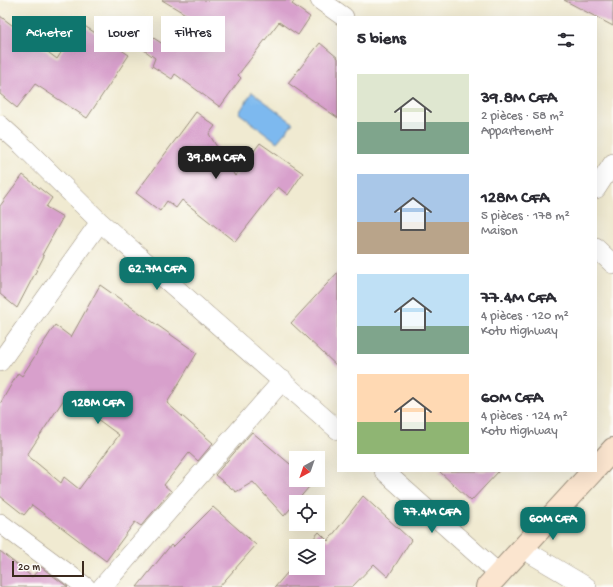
<!DOCTYPE html>
<html lang="fr">
<head>
<meta charset="utf-8">
<style>
	body { margin:0; font-family:"Gochi Hand",sans-serif; background:#f2f2f3; color:#2b2b33; height:100vh; display:flex; flex-direction:column; font-size:15px; white-space:nowrap }
	* { box-sizing:border-box; margin:0 }
	p { font-size:13px; color:#7c7c81 }
	.icon { flex:none; width:22px; height:22px; fill:none; stroke:currentColor; stroke-width:2; stroke-linecap:round; stroke-linejoin:round }
	.map { position:relative; flex:1; overflow:hidden }
	.side { position:absolute; left:337px; top:16px; width:260px; height:456px; display:flex; flex-direction:column; background:#fff; border-radius:0px; box-shadow:0 4px 16px #0002 }
	.side>* { flex:none }
	.top-card { position:absolute; left:12px; top:16px; width:265px; height:36px; display:flex; gap:8px }
	.needle { width:26px; rotate:220deg }
	.buttons { position:absolute; left:289px; top:451px; display:grid; gap:8px }
	.buttons a { display:grid; place-items:center; width:36px; height:36px; border-radius:0px; background:#fff; box-shadow:0 4px 16px #0002; font-size:20px }
	.scale { position:absolute; left:12px; bottom:10px; width:72px; box-sizing:border-box; padding-left:4px; border:2px solid #3b2a1e; border-top:0; font-size:11px; line-height:14px; white-space:nowrap; color:#3b2a1e; -webkit-text-stroke:3px #fdfcf7; paint-order:stroke }
	.price { position:absolute; translate:-50% -34px; padding:0 9px; border-radius:8px; background:#0f766e; color:#fff; font-size:13px; line-height:26px; filter:drop-shadow(0 1px 2px #0008) }
	.price::after { content:''; position:absolute; left:50%; top:24px; width:12px; height:9px; margin-left:-6px; background:inherit; clip-path:polygon(0 0,100% 0,50% 100%) }
	.price.active { background:#222; color:#fff }
	ul { padding:0; list-style:none }
	li { display:flex; align-items:center; gap:12px; height:100px; padding:0 20px }
	li span { display:grid; place-items:center; flex:none; width:112px; height:80px; border-radius:0px; color:#555 }
	li>.icon { margin-inline-start:auto }
	span .icon { width:48px; height:48px; fill:#fffc; stroke-width:1 }
	li b { font-size:17px }
	h2 { display:flex; justify-content:space-between; align-items:center; height:48px; padding:0 20px; font-size:17px }
	.chip { padding:0 14px; border-radius:0px; background:#fff; box-shadow:0 4px 16px #0002; font-size:14px; line-height:36px }
	.chip.active { background:#0f766e; color:#fff }
	.map>svg:first-child { display:block }
	.water { fill:#7db9ef; stroke:#5c7286 }
	.building { fill:#d8a0cc; fill-rule:evenodd }
	.lines { fill:none; stroke-linecap:round; stroke-linejoin:round }
	.street-casing { stroke:#968a78; stroke-width:20 }
	.secondary-casing { stroke:#968a78; stroke-width:24 }
	.street { stroke:#fff; stroke-width:19 }
	.secondary { stroke:#fbe5cf; stroke-width:22 }
</style>
</head>
<body>
<div class="map">
<svg width="613" height="587" viewBox="0 0 613 587">
	<rect width="100%" height="100%" fill="#fdfcf7"/>
	<filter id="ink" filterUnits="userSpaceOnUse"><feTurbulence type="fractalNoise" baseFrequency=".025" numOctaves="2"/><feDisplacementMap in="SourceGraphic" scale="8" xChannelSelector="R" yChannelSelector="G"/><feConvolveMatrix kernelMatrix="1 2 1 2 8 2 1 2 1" color-interpolation-filters="sRGB"/></filter>
	<filter id="wash" filterUnits="userSpaceOnUse"><feTurbulence type="fractalNoise" baseFrequency=".012" numOctaves="4" result="noise"/><feDisplacementMap in="SourceGraphic" scale="16" xChannelSelector="R" yChannelSelector="G"/><feGaussianBlur stdDeviation="0.9" result="paint"/><feColorMatrix in="noise" values="0 0 0 0 0 0 0 0 0 0 0 0 0 0 0 0 0 1.4 0 .05"/><feComposite in="paint" operator="in"/></filter>
	<g filter="url(#wash)">
		<rect width="100%" height="100%" fill="#f0ead1"/>
		<path class="water" d="M252 92 293 123 277 142 239 113Z"/>
		<g id="blocks">
			<path class="building" d="M162 0H295L292 4 310 17 298 35 279 22 238 75 241 78 220 107 175 74 172 79 152 66 155 58 137 45 146 33 175 52 192 18Z
				M564 0H613V26Z
				M0 16 57 59 80 23 129 55 87 118 35 84 17 108 0 94Z
				M320 43 338 58V118L288 83Z
				M196 112 215 126 209 134 235 176 260 143 303 173 288 195 278 187 235 242 182 200 176 208 167 201 160 211 136 193Z
				M23 175 52 198 46 207 63 217 42 255 44 256 17 308 0 294V206Z
				M338 272V367L291 323Z
				M100 285 197 353 167 403 213 443 198 461 189 453 164 485 171 491 141 526 135 522 106 561 32 505 24 515 0 496V404L18 373 22 376 55 325 71 337ZM66 396 119 435 79 489 64 477 61 483 27 455Z
				M252 432 296 469V480H315L284 516 253 482 236 492 215 475Z
				M439 471H499L471 501Z
				M363 496 411 540 388 577 374 564 352 587H275L294 565 292 563 296 558V568H318V546H307L319 532 328 541Z
				M213 507 256 545 219 587H137L171 545 173 547Z
				M0 551 32 577 41 567 68 587H0Z"/>
		</g>
	</g>
	<g filter="url(#ink)">
		<use href="#blocks" fill-opacity="0" stroke="#968a78" stroke-width="1"/>
		<g class="lines">
			<defs>
				<path id="street" d="M320 0 344 17
					M0 125 22 145 100 222 338 430
					M596 189 613 163
					M596 248 613 264
					M0 362 100 222
					M384 471 499 574
					M0 523 86 587
					M523 549 587 587
					M102 587 283 380"/>
				<path id="secondary" d="M596 468 613 449
					M487 587 593 471"/>
			</defs>
			<use href="#street" class="street-casing"/>
			<use href="#secondary" class="secondary-casing"/>
			<use href="#street" class="street"/>
			<use href="#secondary" class="secondary"/>
		</g>
	</g>
</svg>
<div class="buttons">
<a><svg class="needle" viewBox="-14 -14 28 28"><path d="M0-13l5 13h-10z" fill="#e53935"/><path d="M0 13l5-13h-10z" fill="#7c7c81"/></svg></a>
<a><svg class="icon" aria-label="locate" viewBox="0 0 24 24"><circle cx="12" cy="12" r="6"/><path d="M12 2v4M12 18v4M2 12h4M18 12h4"/></svg></a>
<a><svg class="icon" aria-label="layers" viewBox="0 0 24 24"><path d="M12 4l9 5-9 5-9-5zM3 14l9 5 9-5"/></svg></a>
</div>
<div class="scale">20 m</div>
<b class="price active" style="left:216px;top:180px">39.8M CFA</b>
<b class="price" style="left:157px;top:291px">62.7M CFA</b>
<b class="price" style="left:98px;top:425px">128M CFA</b>
<b class="price" style="left:432px;top:534px">77.4M CFA</b>
<b class="price" style="left:553px;top:541px">60M CFA</b>
<div class="top-card">
<a class="chip active">Acheter</a>
<a class="chip">Louer</a>
<a class="chip">Filtres</a>
</div>
<section class="side">
<h2>5 biens<svg class="icon" aria-label="filters" viewBox="0 0 24 24"><path d="M4 7h16M4 17h16"/><circle cx="9" cy="7" r="2"/><circle cx="15" cy="17" r="2"/></svg></h2>
<ul>
<li><span style="background:linear-gradient(#dfe7d0 60%,#7fa58c 0)"><svg class="icon" aria-label="home" viewBox="0 0 24 24"><path d="M3 11l9-7 9 7M6 9v11h12V9"/></svg></span><div><b>39.8M CFA</b><p>2 pièces · 58 m²</p><p>Appartement</p></div></li>
<li><span style="background:linear-gradient(#a9c7e8 60%,#b9a48a 0)"><svg class="icon" aria-label="home" viewBox="0 0 24 24"><path d="M3 11l9-7 9 7M6 9v11h12V9"/></svg></span><div><b>128M CFA</b><p>5 pièces · 178 m²</p><p>Maison</p></div></li>
<li><span style="background:linear-gradient(#bfe0f5 65%,#7fa58c 0)"><svg class="icon" aria-label="home" viewBox="0 0 24 24"><path d="M3 11l9-7 9 7M6 9v11h12V9"/></svg></span><div><b>77.4M CFA</b><p>4 pièces · 120 m²</p><p>Kotu Highway</p></div></li>
<li><span style="background:linear-gradient(#ffd9b3 60%,#8fb573 0)"><svg class="icon" aria-label="home" viewBox="0 0 24 24"><path d="M3 11l9-7 9 7M6 9v11h12V9"/></svg></span><div><b>60M CFA</b><p>4 pièces · 124 m²</p><p>Kotu Highway</p></div></li>
</ul>
</section>
</div>
</body>
</html>
